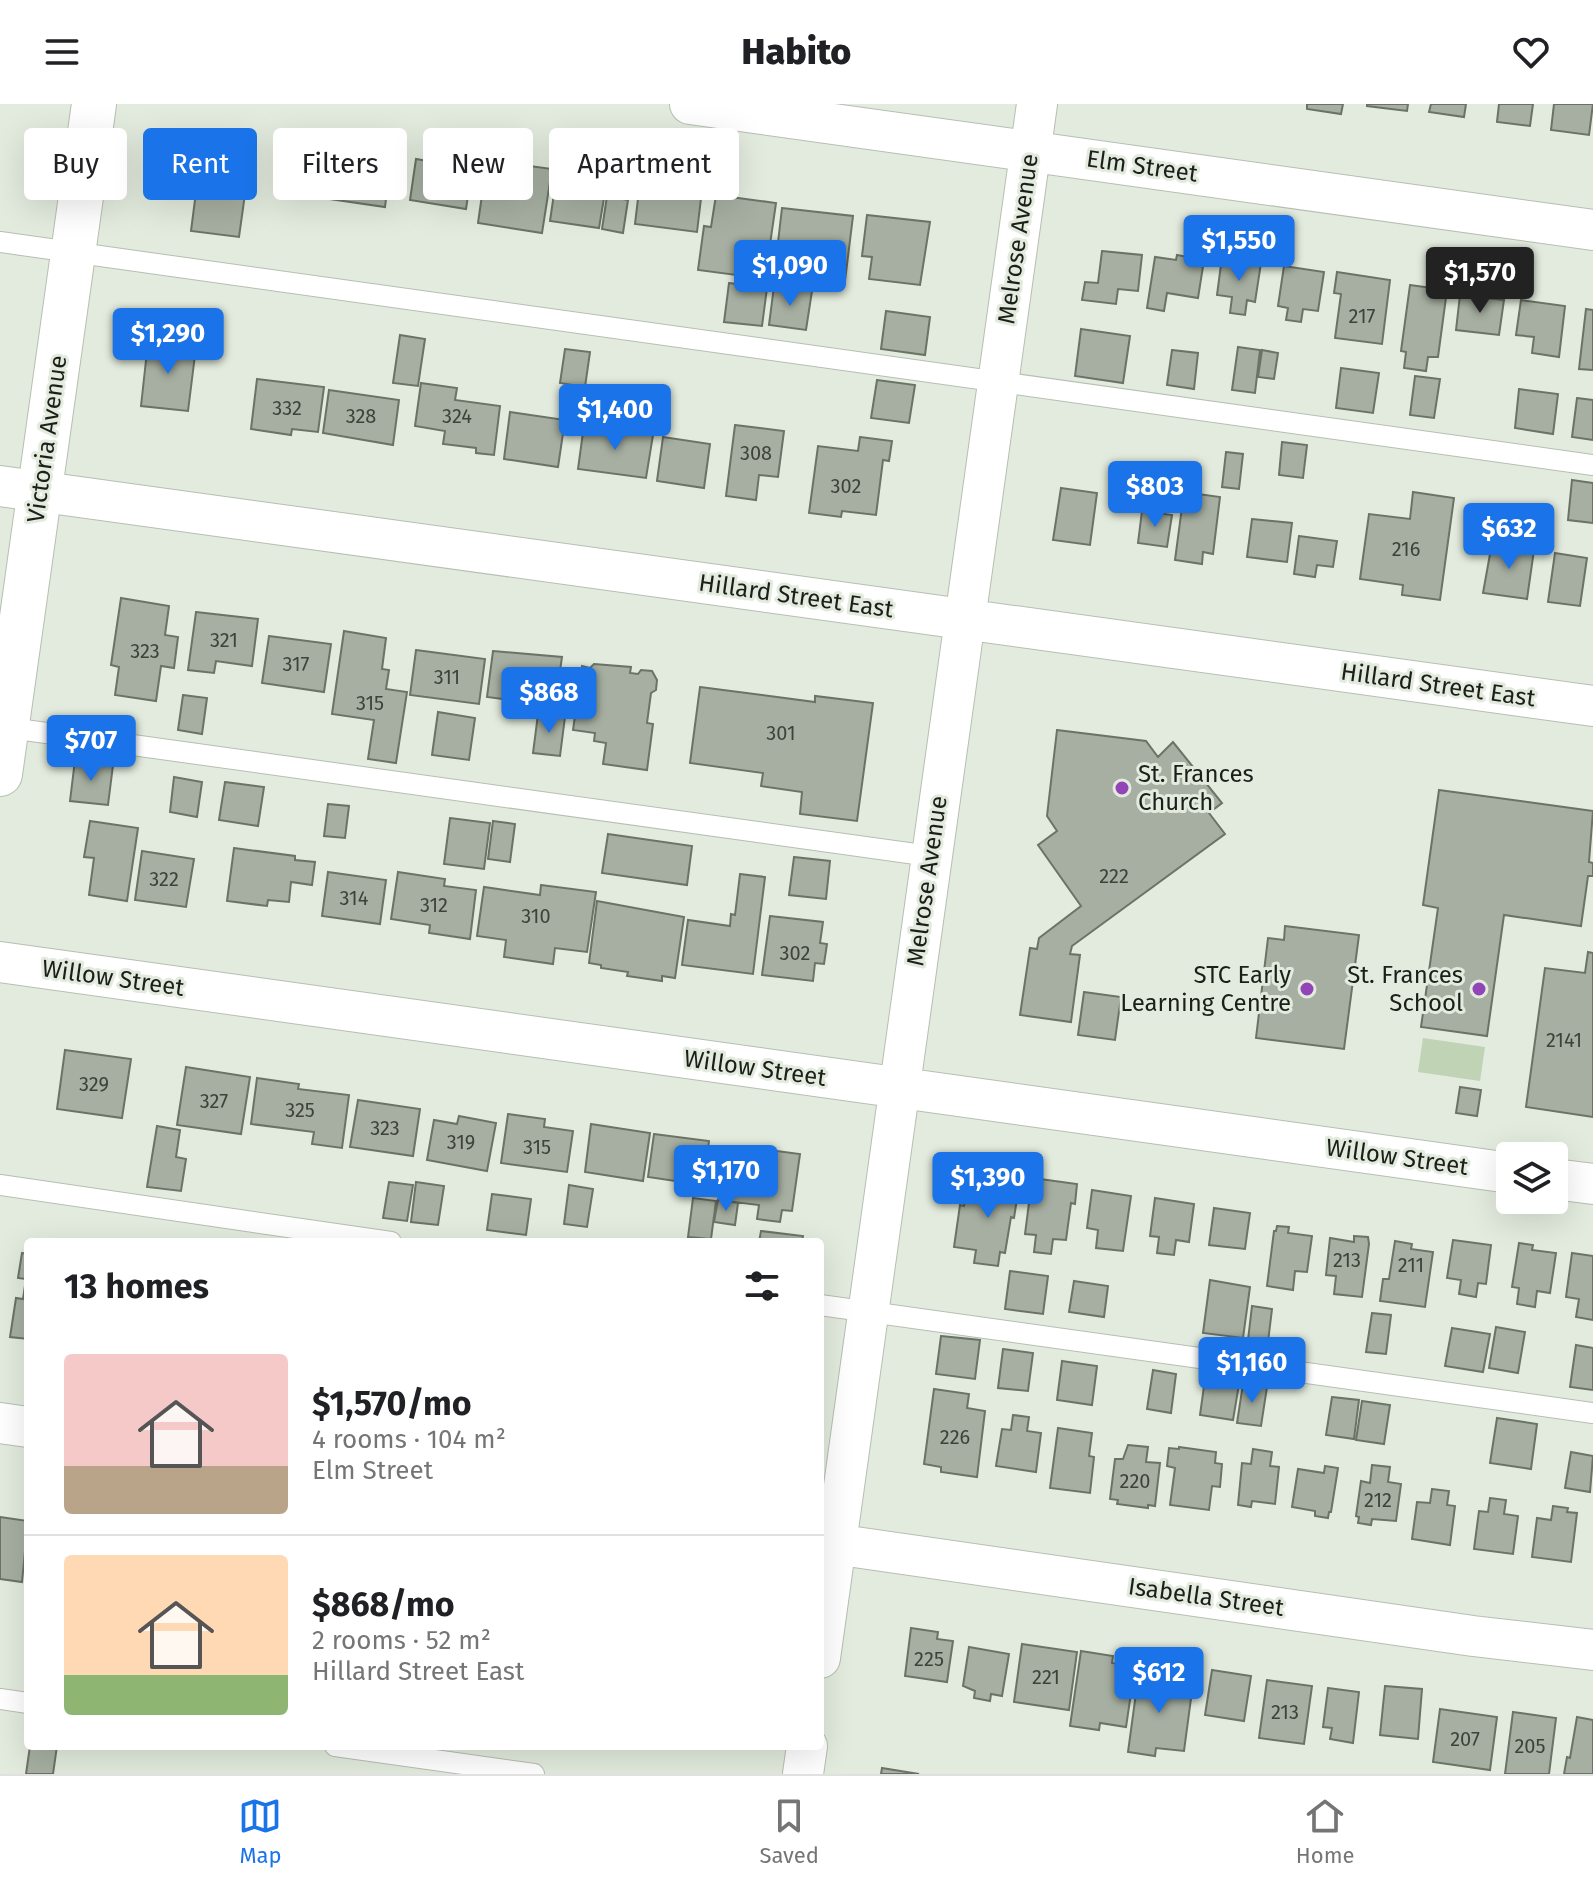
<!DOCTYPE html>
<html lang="en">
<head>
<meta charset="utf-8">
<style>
	body { margin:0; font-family:"Fira Sans",sans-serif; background:#f6f6f6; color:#202124; height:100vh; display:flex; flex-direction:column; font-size:30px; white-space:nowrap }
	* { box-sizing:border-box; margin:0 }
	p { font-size:26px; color:#757577 }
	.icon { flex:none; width:44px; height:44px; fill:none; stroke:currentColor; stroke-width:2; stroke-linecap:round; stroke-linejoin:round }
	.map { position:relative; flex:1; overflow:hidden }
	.sheet { position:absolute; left:24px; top:1134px; width:800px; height:512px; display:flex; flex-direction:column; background:#fff; border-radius:8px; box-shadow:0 8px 32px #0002 }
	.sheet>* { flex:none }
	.guide { position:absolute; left:24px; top:24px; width:800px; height:72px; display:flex; gap:16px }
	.tools { position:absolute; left:1496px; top:1038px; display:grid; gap:16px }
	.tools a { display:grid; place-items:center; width:72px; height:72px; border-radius:8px; background:#fff; box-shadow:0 8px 32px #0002; font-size:40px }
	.price { position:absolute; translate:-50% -68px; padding:0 18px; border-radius:8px; background:#1a73e8; color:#fff; font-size:26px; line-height:52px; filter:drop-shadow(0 2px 4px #0008) }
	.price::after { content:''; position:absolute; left:50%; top:48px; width:24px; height:18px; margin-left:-12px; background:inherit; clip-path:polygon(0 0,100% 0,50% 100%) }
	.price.current { background:#222; color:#fff }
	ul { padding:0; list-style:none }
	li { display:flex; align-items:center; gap:24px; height:200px; padding:0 40px }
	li+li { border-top:2px solid #e0e0e0 }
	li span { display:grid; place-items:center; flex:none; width:224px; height:160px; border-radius:8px; color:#555 }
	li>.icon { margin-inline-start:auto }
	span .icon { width:96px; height:96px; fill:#fffc; stroke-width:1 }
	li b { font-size:34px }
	h2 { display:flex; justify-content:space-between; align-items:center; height:96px; padding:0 40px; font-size:34px }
	.tag { padding:0 28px; border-radius:8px; background:#fff; box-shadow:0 8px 32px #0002; font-size:28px; line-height:72px }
	.tag.current { background:#1a73e8; color:#fff }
	header { display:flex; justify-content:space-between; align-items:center; height:104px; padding:0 40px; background:#fff; font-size:36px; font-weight:800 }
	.tab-bar { display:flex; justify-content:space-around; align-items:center; height:112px; border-top:2px solid #e0e0e0; background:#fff; font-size:22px; color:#757577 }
	.tab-bar a { display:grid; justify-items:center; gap:4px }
	.tab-bar .current { color:#1a73e8 }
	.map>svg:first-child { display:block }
	.green { fill:#c0d3b4 }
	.building { fill:#a6afa1; stroke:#6b7366; stroke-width:2 }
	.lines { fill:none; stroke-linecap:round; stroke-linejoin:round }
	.lane-casing { stroke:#b6bfb1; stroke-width:22 }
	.street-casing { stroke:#b6bfb1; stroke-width:42 }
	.secondary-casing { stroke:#b6bfb1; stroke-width:46 }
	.lane { stroke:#fff; stroke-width:20 }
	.street { stroke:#fff; stroke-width:40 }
	.secondary { stroke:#fff; stroke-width:44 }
	.poi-dot { fill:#9145b7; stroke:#e2ebdd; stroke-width:3 }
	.labels { text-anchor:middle; stroke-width:6; stroke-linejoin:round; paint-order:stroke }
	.number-label { font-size:20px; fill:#3e423b }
	.street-label { font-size:24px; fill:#1b1e19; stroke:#e2ebdd }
	.poi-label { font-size:24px; fill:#1b1e19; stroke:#e2ebdd; text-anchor:end }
</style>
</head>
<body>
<header><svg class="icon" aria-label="menu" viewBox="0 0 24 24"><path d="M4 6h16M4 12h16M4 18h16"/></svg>Habito<svg class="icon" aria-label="heart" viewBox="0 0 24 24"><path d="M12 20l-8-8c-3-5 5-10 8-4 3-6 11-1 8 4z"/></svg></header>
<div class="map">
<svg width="1593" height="1670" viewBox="0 0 1593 1670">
	<rect width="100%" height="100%" fill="#e2ebdd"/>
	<path class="green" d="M1423 934 1485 943 1480 977 1418 968Z"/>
	<path class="building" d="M1307 0H1343L1341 10 1307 5Z
		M1367 0H1408L1407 7 1367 2Z
		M1431 0H1466L1464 13 1429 8Z
		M1499 0H1533L1530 22 1497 18Z
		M1554 0H1593L1589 31 1551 26Z
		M204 26 253 33 239 133 191 127Z
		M282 31 392 46 385 103 274 87Z
		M446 54 473 59 466 105 410 96 416 55 445 60Z
		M487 56 552 65 542 129 478 119Z
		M557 69 581 72 580 79 606 82 599 124 550 117Z
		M640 78 702 86 697 128 635 120Z
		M716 91 776 99 767 161 738 157 736 171 698 166 704 122 711 123Z
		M607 92 628 96 623 129 602 125Z
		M782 104 853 112 845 177 800 172 803 150 777 147Z
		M867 111 930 118 920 181 869 175 872 153 862 152Z
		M1102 147 1142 151 1138 187 1118 185 1116 200 1082 196 1085 178 1098 179Z
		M1177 151 1204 156 1198 194 1167 189 1164 207 1147 204 1155 153 1176 156Z
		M1222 153 1261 159 1255 198 1247 196 1245 211 1230 209 1232 193 1217 191Z
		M1284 162 1324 168 1318 207 1303 205 1301 218 1286 216 1288 204 1278 202Z
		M1337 168 1390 176 1382 240 1335 234 1341 190 1334 189Z
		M729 179 767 184 762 222 724 218Z
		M1410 181 1447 186 1438 253H1428L1426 267 1404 264 1406 248 1401 247Z
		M774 182 812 187 806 226 769 221Z
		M1460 191 1504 196 1499 231 1456 226Z
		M1521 196 1565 202 1559 253 1532 249 1534 233 1516 231Z
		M1586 205 1593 206V266L1579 265Z
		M886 207 930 213 925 251 881 245Z
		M1081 225 1130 232 1123 279 1075 272Z
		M400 231 425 235 418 282 393 279Z
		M148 238 196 243 188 307 141 302Z
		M1238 243 1260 246 1255 289 1232 286Z
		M565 245 590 248 585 283 560 279Z
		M1172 246 1198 249 1194 285 1167 281Z
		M1262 246 1278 249 1274 275 1258 273Z
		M1341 264 1379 269 1373 309 1336 304Z
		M1415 272 1440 275 1434 314 1410 311Z
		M257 275 324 283 318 328 292 325 291 331 251 325Z
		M877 276 915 281 909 319 871 314Z
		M421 279 457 284 455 296 500 302 494 351 476 349V344L443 340 445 327 415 322Z
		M1519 285 1558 290 1553 330 1515 324Z
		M329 286 399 296 393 341 323 329Z
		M1577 294 1593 296V336L1572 333Z
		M510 308 565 316 558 363 504 355Z
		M584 321 653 331 646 374 578 365Z
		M735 321 784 327 778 373 759 371 756 396 726 392Z
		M663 333 710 340 704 384 657 377Z
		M860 333 892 337 889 357 883 356 876 411 842 407 841 413 809 409 818 342 858 347Z
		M1282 338 1307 341 1303 374 1279 371Z
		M1226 348 1243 350 1239 385 1222 383Z
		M1572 376 1593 379V419L1568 416Z
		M1061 384 1097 389 1090 441 1053 436Z
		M1184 388 1220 393 1213 450 1203 448 1202 460 1175 456Z
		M1413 388 1454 394 1440 496 1402 491 1403 481 1360 475 1369 410 1410 415Z
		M1142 407 1172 411 1167 443 1138 439Z
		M1252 415 1292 419 1287 458 1247 453Z
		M1299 432 1337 437 1333 463 1317 461 1315 473 1294 470Z
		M1492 439 1534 446 1527 495 1483 489Z
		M1555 449 1587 454 1580 502 1548 498Z
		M121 494 169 502 165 531 178 533 174 564 161 562 156 597 115 591 119 563 111 561Z
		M196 508 258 515 252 562 216 557 214 569 188 566Z
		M344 527 386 534 382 565 389 566 386 585 407 588 396 659 368 655 374 616 332 610Z
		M269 532 331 540 324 588 262 579Z
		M416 546 485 555 479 600 410 591Z
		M493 547 562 553 555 602 487 593Z
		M594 560 631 563 630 569 638 570 641 566 652 567 657 576 656 586 651 589 647 619 653 620 647 666 603 660 606 639 594 637 595 629 573 626 582 562 590 564Z
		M700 583 815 598V592L873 599 857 717 800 710 802 688 761 682 763 669 690 659Z
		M183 591 207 594 202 630 178 626Z
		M438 608 475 614 469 656 432 651Z
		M538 610 565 613 560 652 533 649Z
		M1057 626 1146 637 1158 653 1173 638 1222 699 1209 709 1225 730 1072 842 1070 850 1080 851 1071 918 1020 911 1030 844 1037 845 1039 834 1081 802 1038 741 1057 727 1047 712Z
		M75 656 113 661 108 701 70 697Z
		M174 673 202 678 197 713 170 708Z
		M225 678 264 683 258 722 219 716Z
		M1439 686 1593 707 1589 758 1593 759V772H1588L1581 822 1504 811 1487 932 1421 923 1438 804 1423 801Z
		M328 700 349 702 345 734 324 732Z
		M450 714 490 719 484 765 444 760Z
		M90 717 138 724 127 797 89 791 94 754 84 753Z
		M493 717 515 720 510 758 488 755Z
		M608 730 692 742 687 781 602 769Z
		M234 744 295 752V756L315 758 312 781 291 778 289 798 268 796 267 802 227 797Z
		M142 747 194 755 186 803 135 796Z
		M794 753 830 757 826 795 789 791Z
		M328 768 386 776 380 820 322 812Z
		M398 768 445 775 444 782 476 786 470 835 429 829 430 821 391 815Z
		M740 770 765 773 753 870 682 861 688 816 730 822 731 810 735 811Z
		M541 781 596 788 587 848 555 844 553 860 504 853 506 836 477 832 484 783 540 791Z
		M597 797 684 813 675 874 662 872V877L627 872 628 868 601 864V861L589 859Z
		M770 812 823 818 820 839 827 840 824 860 815 859 813 877 762 871Z
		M1285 822 1359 831 1344 945 1256 934 1268 834 1284 836Z
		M1588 848 1593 849V1013L1526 1003 1545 864 1585 869Z
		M1084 888 1121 893 1115 936 1078 931Z
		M65 946 131 955 122 1014 57 1005Z
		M186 963 250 973 241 1030 177 1021Z
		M257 974 299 980 298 985 349 991 342 1044 312 1040 314 1028 251 1020Z
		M1460 983 1481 986 1477 1012 1456 1009Z
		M358 996 420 1005 413 1052 350 1043Z
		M508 1010 545 1015 544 1023 573 1027 567 1068 501 1059Z
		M459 1012 496 1019 487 1067 427 1056 434 1016 457 1020Z
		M591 1020 650 1029 643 1077 585 1068Z
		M157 1022 180 1026 176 1053 186 1055 181 1087 147 1083Z
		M654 1030 709 1037 703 1081 648 1073Z
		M769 1046 800 1050 792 1107 782 1106 780 1118 757 1115 759 1101 726 1097 733 1048 768 1054Z
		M983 1071 1020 1076 1014 1114 1011 1113 1005 1149 1000 1148 998 1162 974 1159 976 1146 954 1143 960 1101 964 1102 965 1095 979 1097Z
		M1040 1075 1077 1080 1075 1100 1071 1099 1066 1136 1053 1135 1051 1150 1034 1148 1036 1131 1025 1130 1031 1083 1039 1084Z
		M389 1078 413 1081 407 1117 383 1114Z
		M416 1078 444 1082 438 1121 411 1118Z
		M569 1081 593 1085 587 1123 564 1120Z
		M1092 1086 1131 1092 1123 1147 1096 1144 1098 1126 1087 1124Z
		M492 1090 531 1095 526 1131 487 1126Z
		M693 1094 716 1097 711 1135 688 1133Z
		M1155 1094 1194 1100 1189 1138 1176 1136 1174 1151 1157 1149 1159 1133 1150 1132Z
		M718 1096 738 1099 735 1121 714 1118Z
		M1214 1104 1250 1109 1245 1145 1209 1141Z
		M1277 1122 1289 1123 1288 1129 1312 1132 1307 1168 1295 1167 1293 1186 1267 1182 1274 1127H1276Z
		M761 1127 803 1132 802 1138H759Z
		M1354 1132 1368 1133 1369 1140 1362 1193 1334 1190 1336 1172 1326 1171 1330 1134 1354 1138Z
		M1453 1136 1491 1141 1486 1180 1478 1179 1476 1193 1459 1190 1461 1176 1447 1174Z
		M1395 1137 1412 1140 1411 1145 1433 1148 1425 1203 1380 1197 1383 1175H1389Z
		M1519 1139 1533 1141 1532 1146 1556 1149 1550 1189 1537 1187 1535 1203 1517 1200 1519 1184 1512 1183Z
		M22 1149 28 1150V1235L10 1233 16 1194 23 1195 26 1175 18 1174Z
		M1572 1149 1593 1152V1216L1576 1213 1579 1195 1566 1193Z
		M1010 1167 1048 1172 1043 1210 1005 1205Z
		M1210 1176 1250 1183 1243 1234 1203 1229Z
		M1074 1177 1108 1182 1104 1213 1069 1208Z
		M1252 1202 1272 1205 1268 1238 1248 1236Z
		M1372 1209 1391 1211 1386 1250 1366 1248Z
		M1496 1223 1525 1228 1518 1269 1489 1264Z
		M1452 1224 1490 1230 1483 1268 1445 1262Z
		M941 1232 980 1236 975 1275 936 1270Z
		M1576 1241 1593 1244V1286L1570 1283Z
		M1003 1245 1033 1249 1028 1287 998 1284Z
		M1062 1257 1097 1262 1092 1301 1057 1296Z
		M1153 1266 1176 1270 1171 1309 1147 1305Z
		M1205 1275 1239 1280 1233 1316 1200 1311Z
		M1243 1280 1267 1283 1261 1322 1237 1319Z
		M934 1285 969 1290 967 1304 985 1307 977 1373 941 1368V1363L924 1360Z
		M1332 1293 1359 1296 1354 1335 1326 1331Z
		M1362 1297 1390 1301 1384 1340 1356 1336Z
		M1013 1311 1029 1313 1027 1327 1041 1329 1036 1368 996 1362 1002 1325 1011 1326Z
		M1497 1314 1537 1320 1531 1365 1490 1359Z
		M1058 1324 1092 1329 1089 1352 1094 1353 1090 1389 1050 1384Z
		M1128 1341 1148 1343 1146 1358 1160 1359 1155 1402 1148 1401V1404L1117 1400 1118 1396 1110 1395 1115 1355H1123Z
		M1179 1343 1216 1348 1215 1359 1222 1360 1220 1383 1212 1382 1209 1406 1170 1401 1175 1364 1167 1362 1169 1344 1179 1345Z
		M1253 1345 1272 1348 1270 1362 1279 1363 1275 1400 1252 1397 1251 1403 1238 1401 1242 1359 1251 1360Z
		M1571 1348 1593 1352 1590 1388 1565 1384Z
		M1372 1361 1390 1363 1388 1378 1401 1380 1396 1417 1372 1415 1371 1421 1358 1419 1359 1413 1356 1412 1361 1377 1370 1379Z
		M1325 1362 1338 1364 1331 1408H1329L1328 1414 1315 1412V1407L1292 1403 1298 1365 1324 1369Z
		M1432 1385 1449 1387 1447 1401 1455 1402 1450 1441 1412 1435 1417 1398 1430 1399Z
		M1490 1394 1506 1396 1504 1410 1518 1412 1513 1450 1474 1445 1479 1407 1488 1408Z
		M1553 1402 1568 1404 1567 1408 1577 1409 1571 1458 1532 1453 1537 1414 1551 1416Z
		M0 1413 28 1417 22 1478 0 1475Z
		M911 1524 938 1528 937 1535 953 1537 947 1578 905 1572Z
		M1022 1540 1077 1548 1069 1606 1014 1598Z
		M969 1543 1009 1550 1002 1592 991 1590 990 1597 974 1594 975 1587 963 1582Z
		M1081 1547 1113 1552 1112 1559 1135 1562 1126 1623 1100 1619 1099 1626 1070 1622Z
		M1212 1566 1251 1572 1244 1617 1205 1611Z
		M1139 1567 1177 1572 1176 1585 1192 1587 1184 1647 1156 1644 1155 1652 1128 1648Z
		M1267 1576 1312 1582 1304 1640 1259 1634Z
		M1385 1582 1422 1585 1418 1635 1380 1631Z
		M1328 1584 1359 1588 1353 1639 1330 1635 1332 1624 1323 1623Z
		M1440 1605 1497 1613 1490 1666 1433 1658Z
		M1513 1608 1556 1614 1549 1670H1505Z
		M1577 1613 1593 1616V1670H1564L1567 1653 1570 1654Z
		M30 1642H57L53 1670H26Z
		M882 1664 919 1670H881Z"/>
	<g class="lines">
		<defs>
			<path id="lane" d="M0 138 1593 361
				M3 623 930 752
				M0 1081 391 1138
				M820 1201 1593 1309
				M0 1595 28 1599
				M335 1642 534 1670"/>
			<path id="street" d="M690 0 1593 126
				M0 382 1593 602
				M0 858 1510 1069
				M1554 1075 1593 1080
				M0 1319 28 1323
				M820 1438 1473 1532 1593 1546
				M820 1554 1037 0
				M803 1670 807 1642"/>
			<path id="secondary" d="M0 670 94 0"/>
		</defs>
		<use href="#lane" class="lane-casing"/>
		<use href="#street" class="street-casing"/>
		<use href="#secondary" class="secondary-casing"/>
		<use href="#lane" class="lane"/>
		<use href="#street" class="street"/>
		<use href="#secondary" class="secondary"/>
	</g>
	<g class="poi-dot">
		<circle cx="1122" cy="684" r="8"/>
		<circle cx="1307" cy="885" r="8"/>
		<circle cx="1479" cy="885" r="8"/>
	</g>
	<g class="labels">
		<g class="number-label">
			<text x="1362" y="219">217</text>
			<text x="287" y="311">332</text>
			<text x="361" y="319">328</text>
			<text x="457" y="319">324</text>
			<text x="756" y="356">308</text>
			<text x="846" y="389">302</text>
			<text x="1406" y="452">216</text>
			<text x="224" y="543">321</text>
			<text x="145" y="554">323</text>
			<text x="296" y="567">317</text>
			<text x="447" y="580">311</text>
			<text x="370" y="606">315</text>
			<text x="781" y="636">301</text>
			<text x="1114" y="779">222</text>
			<text x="164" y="782">322</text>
			<text x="354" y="801">314</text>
			<text x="434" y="808">312</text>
			<text x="536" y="819">310</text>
			<text x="795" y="856">302</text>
			<text x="1564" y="943">2141</text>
			<text x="94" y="987">329</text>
			<text x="214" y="1004">327</text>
			<text x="300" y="1013">325</text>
			<text x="385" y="1031">323</text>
			<text x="461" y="1045">319</text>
			<text x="537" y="1050">315</text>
			<text x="1347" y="1163">213</text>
			<text x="1411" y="1168">211</text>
			<text x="955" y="1340">226</text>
			<text x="1135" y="1384">220</text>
			<text x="1378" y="1403">212</text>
			<text x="929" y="1562">225</text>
			<text x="1046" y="1580">221</text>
			<text x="1285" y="1615">213</text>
			<text x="1465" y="1642">207</text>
			<text x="1530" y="1649">205</text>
		</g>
		<g class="street-label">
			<text transform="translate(1142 62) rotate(8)" y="8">Elm Street</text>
			<text transform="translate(1018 135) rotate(-82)" y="8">Melrose Avenue</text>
			<text transform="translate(47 335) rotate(-82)" y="8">Victoria Avenue</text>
			<text transform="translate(796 492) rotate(8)" y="8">Hillard Street East</text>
			<text transform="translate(1438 581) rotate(8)" y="8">Hillard Street East</text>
			<text transform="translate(927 777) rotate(-82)" y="8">Melrose Avenue</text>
			<text transform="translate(113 874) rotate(8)" y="8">Willow Street</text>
			<text transform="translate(755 964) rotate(8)" y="8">Willow Street</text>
			<text transform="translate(1397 1053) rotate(8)" y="8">Willow Street</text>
			<text transform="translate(1206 1493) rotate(8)" y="8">Isabella Street</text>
		</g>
		<g class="poi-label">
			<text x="1138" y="678" text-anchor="start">St. Frances<tspan x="1138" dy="28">Church</tspan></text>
			<text x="1291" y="879">STC Early<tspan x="1291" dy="28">Learning Centre</tspan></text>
			<text x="1463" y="879">St. Frances<tspan x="1463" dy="28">School</tspan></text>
		</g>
	</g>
</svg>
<div class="tools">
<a><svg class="icon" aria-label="layers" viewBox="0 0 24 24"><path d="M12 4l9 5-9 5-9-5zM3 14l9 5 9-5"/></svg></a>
</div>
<b class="price" style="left:1239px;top:179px">$1,550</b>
<b class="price" style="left:790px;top:204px">$1,090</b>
<b class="price current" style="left:1480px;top:211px">$1,570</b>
<b class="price" style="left:168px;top:272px">$1,290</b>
<b class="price" style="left:615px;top:348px">$1,400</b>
<b class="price" style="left:1155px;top:425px">$803</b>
<b class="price" style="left:1509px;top:467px">$632</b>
<b class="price" style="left:549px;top:631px">$868</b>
<b class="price" style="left:91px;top:679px">$707</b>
<b class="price" style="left:726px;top:1109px">$1,170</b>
<b class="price" style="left:988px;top:1116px">$1,390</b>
<b class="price" style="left:1252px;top:1301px">$1,160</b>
<b class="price" style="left:1159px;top:1611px">$612</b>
<div class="guide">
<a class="tag">Buy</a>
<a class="tag current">Rent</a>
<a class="tag">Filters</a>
<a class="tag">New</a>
<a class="tag">Apartment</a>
</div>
<section class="sheet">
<h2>13 homes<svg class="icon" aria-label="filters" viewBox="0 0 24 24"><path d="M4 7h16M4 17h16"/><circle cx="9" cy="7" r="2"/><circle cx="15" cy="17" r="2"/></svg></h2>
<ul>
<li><span style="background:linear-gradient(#f6c9c9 70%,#b9a48a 0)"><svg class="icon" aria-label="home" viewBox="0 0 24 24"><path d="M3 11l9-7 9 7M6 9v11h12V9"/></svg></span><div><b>$1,570/mo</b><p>4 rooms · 104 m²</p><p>Elm Street</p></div></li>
<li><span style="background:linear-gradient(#ffd9b3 75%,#8fb573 0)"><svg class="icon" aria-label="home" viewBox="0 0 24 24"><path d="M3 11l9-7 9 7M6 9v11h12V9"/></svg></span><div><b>$868/mo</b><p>2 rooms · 52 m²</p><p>Hillard Street East</p></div></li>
</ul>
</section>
</div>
<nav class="tab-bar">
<a class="current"><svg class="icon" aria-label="map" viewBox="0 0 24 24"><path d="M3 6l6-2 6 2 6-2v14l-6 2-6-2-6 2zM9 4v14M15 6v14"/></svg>Map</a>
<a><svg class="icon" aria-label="saved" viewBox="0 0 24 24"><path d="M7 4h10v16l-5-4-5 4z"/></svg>Saved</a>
<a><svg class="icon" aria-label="home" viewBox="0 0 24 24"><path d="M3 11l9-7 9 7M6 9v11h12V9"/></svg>Home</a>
</nav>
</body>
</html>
